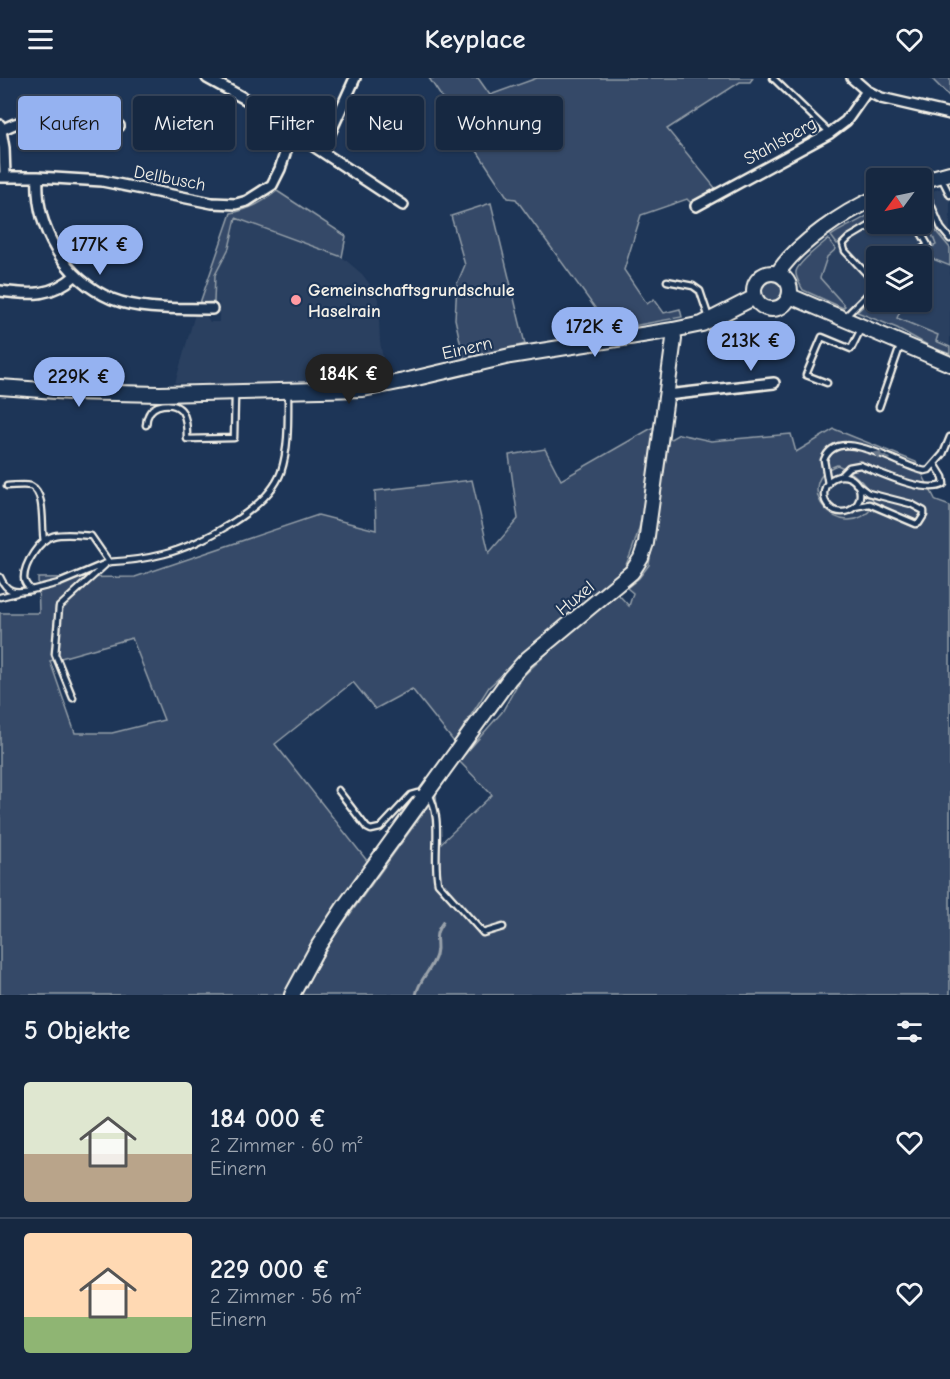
<!DOCTYPE html>
<html lang="de">
<head>
<meta charset="utf-8">
<style>
	body { margin:0; font-family:"Comic Neue",sans-serif; background:#1f3048; color:#f1f3f6; height:100vh; display:flex; flex-direction:column; font-size:22px; white-space:nowrap }
	* { box-sizing:border-box; margin:0 }
	p { font-size:20px; color:#9ea6b1 }
	.icon { flex:none; width:33px; height:33px; fill:none; stroke:currentColor; stroke-width:2; stroke-linecap:round; stroke-linejoin:round }
	.map { position:relative; height:917px; overflow:hidden }
	.side { display:flex; flex-direction:column; background:#162841; flex:1 }
	.side>* { flex:none }
	.banner { position:absolute; left:18px; top:18px; width:600px; height:54px; display:flex; gap:12px }
	.needle { width:39px; rotate:237deg }
	.tools { position:absolute; left:866px; top:90px; display:grid; gap:12px }
	.tools a { display:grid; place-items:center; width:66px; height:66px; border-radius:6px; background:#162841; box-shadow:0 2px 4px #0004,0 0 0 2px #35445a; font-size:30px }
	.price { position:absolute; translate:-50% -51px; padding:0 14px; border-radius:21px; background:#95b2f1; color:#111; font-size:20px; line-height:39px; filter:drop-shadow(0 2px 3px #0008) }
	.price::after { content:''; position:absolute; left:50%; top:36px; width:18px; height:14px; margin-left:-9px; background:inherit; clip-path:polygon(0 0,100% 0,50% 100%) }
	.price.current { background:#222; color:#fff }
	ul { padding:0; list-style:none }
	li { display:flex; align-items:center; gap:18px; height:150px; padding:0 24px }
	li+li { border-top:2px solid #35445a }
	li span { display:grid; place-items:center; flex:none; width:168px; height:120px; border-radius:6px; color:#555 }
	li>.icon { margin-inline-start:auto }
	span .icon { width:72px; height:72px; fill:#fffc; stroke-width:1 }
	li b { font-size:26px }
	h2 { display:flex; justify-content:space-between; align-items:center; height:72px; padding:0 24px; font-size:26px }
	.chip { padding:0 21px; border-radius:6px; background:#162841; box-shadow:0 2px 4px #0004,0 0 0 2px #35445a; font-size:21px; line-height:54px }
	.chip.current { background:#95b2f1; color:#111 }
	header { display:flex; justify-content:space-between; align-items:center; height:78px; padding:0 24px; background:#162841; font-size:27px; font-weight:700 }
	.map>svg:first-child { display:block }
	.built { fill:#2a4060; fill-rule:evenodd }
	.green { fill:#354a67; stroke:#949ea8; stroke-width:1.5; fill-rule:evenodd }
	.lines { fill:none; stroke-linecap:round; stroke-linejoin:round }
	.stream { stroke:#9aa2ab; stroke-width:3 }
	.lane-casing { stroke:#f4f1e8; stroke-width:9 }
	.street-casing { stroke:#f4f1e8; stroke-width:14 }
	.secondary-casing { stroke:#f4f1e8; stroke-width:18 }
	.lane { stroke:#1d3557; stroke-width:4.5 }
	.street { stroke:#1d3557; stroke-width:9 }
	.secondary { stroke:#1d3557; stroke-width:14 }
	.oneway { fill:#68778a }
	.poi-dot { fill:#ff9aa2; stroke:#1d3557; stroke-width:2 }
	.labels { text-anchor:middle; stroke-width:4.5; stroke-linejoin:round; paint-order:stroke }
	.street-label { font-size:18px; fill:#f4f1e8; stroke:#1d3557 }
	.poi-label { font-size:18px; font-weight:bold; fill:#f4f1e8; stroke:#1d3557; text-anchor:start }
</style>
</head>
<body>
<header><svg class="icon" aria-label="menu" viewBox="0 0 24 24"><path d="M4 6h16M4 12h16M4 18h16"/></svg>Keyplace<svg class="icon" aria-label="heart" viewBox="0 0 24 24"><path d="M12 20l-8-8c-3-5 5-10 8-4 3-6 11-1 8 4z"/></svg></header>
<div class="map">
<svg width="950" height="917" viewBox="0 0 950 917">
	<rect width="100%" height="100%" fill="#1d3557"/>
	<filter id="ink" filterUnits="userSpaceOnUse"><feTurbulence type="fractalNoise" baseFrequency=".0167" numOctaves="2"/><feDisplacementMap in="SourceGraphic" scale="12" xChannelSelector="R" yChannelSelector="G"/><feConvolveMatrix kernelMatrix="1 2 1 2 8 2 1 2 1" color-interpolation-filters="sRGB"/></filter>
	<g filter="url(#ink)">
		<path class="built" d="M950 108V276L931 269 897 250 845 229 843 230 803 212 796 197 797 191 838 152 845 151 871 137 876 131V146H921V116ZM876 178H921V224H876Z
			M235 140 342 179 362 196 374 212 378 221 380 264 386 298 357 304 332 305H175L195 236H205L210 244H219V225L214 224 215 197 229 170Z
			M837 387 855 396 872 417 873 429 864 438 848 442 835 439 823 430 818 416 820 400 828 391Z"/>
		<path class="green" d="M429 0H478L490 17 537 0H753L750 4H740L667 51 716 111 691 125 687 121 641 137 624 192 647 226 654 221 664 235 680 231 682 239 611 252 516 121 508 120Z
			M931 0H950V19Z
			M277 113 346 158 342 179 236 140 229 170 215 197 214 224 200 225 231 135C250 131 262 125 277 113Z
			M921 116 935 152 950 170V188L923 177 921 180V178H915L922 172 923 174 936 167 921 126Z
			M491 125 525 266 464 281 455 241 457 206 465 187 451 138Z
			M876 131V140L848 157 837 166 831 158C844 148 862 144 876 131Z
			M828 161 836 171 827 179 820 200 845 228 843 230 803 212C801 208 795 199 796 194 797 185 821 167 828 161Z
			M761 213a12 12 0 1 1 24 0a12 12 0 1 1-24 0Z
			M876 216V224H904L897 240 938 257 936 263 950 269V276L931 269 897 250 857 234Z
			M657 347C649 395 646 445 625 489L530 571 489 609 454 664 412 611 375 631 353 604 275 666 368 784 285 917H0V535H39L38 500 135 499 318 437 376 452 375 413 472 402 489 475 518 441 509 377 545 371 561 402ZM132 560 164 642 112 655H75L50 583Z
			M834 351 916 384 936 423 950 428V917H300L335 857 436 717 440 766 492 717 459 683 502 634 521 600 560 563 618 516 629 528 633 515 627 510 639 500 649 487 667 363 679 356 711 363 791 356 796 374ZM837 387C852 392 876 413 873 429 841 469 788 406 837 387Z"/>
		<g class="lines">
			<path class="stream" d="M416 917C419 901 432 892 436 877 440 861 431 861 443 844"/>
			<defs>
				<path id="lane" d="M773 0 830 55
					M942 101 950 117
					M922 105 941 150 950 161
					M876 144 849 160 843 166 845 173 876 206
					M912 178 928 167 916 146
					M667 203 693 208 700 213 709 240
					M845 239 876 208
					M827 305 806 297 822 259 851 271 861 251
					M879 329 901 266
					M146 347C147 344 146 341 148 338 152 325 173 323 181 332 187 339 187 352 187 361L234 360 235 318
					M840 398 849 389 860 387C879 394 925 417 944 406L943 399 935 386
					M824 416a18 18 0 1 1 36 0a18 18 0 1 1-36 0Z
					M828 406 824 382C838 345 900 389 925 393L929 392 943 376 950 359
					M7 408C14 408 24 406 31 408 46 415 41 448 44 463
					M854 429 869 426 916 446 919 445 924 437V433L911 426 868 415 856 406
					M109 484 59 505 31 512C27 508 24 505 24 500 24 486 40 461 53 458 65 455 79 457 91 458L109 484C128 483 145 481 164 476 200 467 268 431 281 394 289 370 288 341 288 316
					M0 499C7 515 15 515 31 512
					M0 519 16 515
					M73 620 55 576 59 529 105 487
					M338 712 367 750 371 752 380 750 384 746 411 717 418 715 422 718
					M428 715C444 741 432 776 438 805L483 855 503 849"/>
				<path id="street" d="M207 0 269 34 292 54 403 127
					M852 0 867 13 881 20 950 36
					M0 47 4 70 5 98
					M1 52C44 30 76 40 119 48
					M322 73 355 0
					M0 99H38L102 103 212 125 236 126 247 123 272 107 280 91 292 54
					M38 99C35 149 64 201 112 221 143 233 180 230 212 231
					M696 128 830 55 846 43 867 13
					M0 213C31 217 51 219 76 197
					M667 317 774 305"/>
				<path id="secondary" d="M921 103 950 95
					M754 213a18 18 0 1 1 36 0a18 18 0 1 1-36 0Z
					M778 195C796 166 844 134 876 120
					M790 218 950 286
					M0 309 70 314 160 316 363 311 404 303 510 278 673 252 702 246 755 219
					M292 917 319 867 344 829 510 600 526 582 632 494 641 480 646 465 674 261 673 252"/>
			</defs>
			<use href="#lane" class="lane-casing"/>
			<use href="#street" class="street-casing"/>
			<use href="#secondary" class="secondary-casing"/>
			<use href="#lane" class="lane"/>
			<use href="#street" class="street"/>
			<use href="#secondary" class="secondary"/>
		</g>
		<defs><path id="oneway-solid" d="M-6-.8H1V-3.2L6.5 0L1 3.2V.8H-6Z" transform="scale(1.5)"/></defs>
		<use class="oneway" href="#oneway-solid" transform="translate(882 378) rotate(-159)"/>
	</g>
	<circle class="poi-dot" cx="296" cy="222" r="6"/>
	<g class="labels">
		<g class="street-label">
			<text transform="translate(780 63) rotate(-29)" y="6">Stahlsberg</text>
			<text transform="translate(170 100) rotate(11)" y="6">Dellbusch</text>
			<text transform="translate(467 270) rotate(-13)" y="6">Einern</text>
			<text transform="translate(575 520) rotate(-39)" y="6">Huxel</text>
		</g>
		<g class="poi-label">
			<text x="308" y="218">Gemeinschaftsgrundschule<tspan x="308" dy="21">Haselrain</tspan></text>
		</g>
	</g>
</svg>
<div class="tools">
<a><svg class="needle" viewBox="-14 -14 28 28"><path d="M0-13l5 13h-10z" fill="#e53935"/><path d="M0 13l5-13h-10z" fill="#9ea6b1"/></svg></a>
<a><svg class="icon" aria-label="layers" viewBox="0 0 24 24"><path d="M12 4l9 5-9 5-9-5zM3 14l9 5 9-5"/></svg></a>
</div>
<b class="price" style="left:100px;top:198px">177K €</b>
<b class="price" style="left:595px;top:280px">172K €</b>
<b class="price" style="left:751px;top:294px">213K €</b>
<b class="price current" style="left:349px;top:327px">184K €</b>
<b class="price" style="left:79px;top:330px">229K €</b>
<div class="banner">
<a class="chip current">Kaufen</a>
<a class="chip">Mieten</a>
<a class="chip">Filter</a>
<a class="chip">Neu</a>
<a class="chip">Wohnung</a>
</div>
</div>
<section class="side">
<h2>5 Objekte<svg class="icon" aria-label="filters" viewBox="0 0 24 24"><path d="M4 7h16M4 17h16"/><circle cx="9" cy="7" r="2"/><circle cx="15" cy="17" r="2"/></svg></h2>
<ul>
<li><span style="background:linear-gradient(#dfe7d0 60%,#b9a48a 0)"><svg class="icon" aria-label="home" viewBox="0 0 24 24"><path d="M3 11l9-7 9 7M6 9v11h12V9"/></svg></span><div><b>184 000 €</b><p>2 Zimmer · 60 m²</p><p>Einern</p></div><svg class="icon" aria-label="heart" viewBox="0 0 24 24"><path d="M12 20l-8-8c-3-5 5-10 8-4 3-6 11-1 8 4z"/></svg></li>
<li><span style="background:linear-gradient(#ffd9b3 70%,#8fb573 0)"><svg class="icon" aria-label="home" viewBox="0 0 24 24"><path d="M3 11l9-7 9 7M6 9v11h12V9"/></svg></span><div><b>229 000 €</b><p>2 Zimmer · 56 m²</p><p>Einern</p></div><svg class="icon" aria-label="heart" viewBox="0 0 24 24"><path d="M12 20l-8-8c-3-5 5-10 8-4 3-6 11-1 8 4z"/></svg></li>
</ul>
</section>
</body>
</html>
